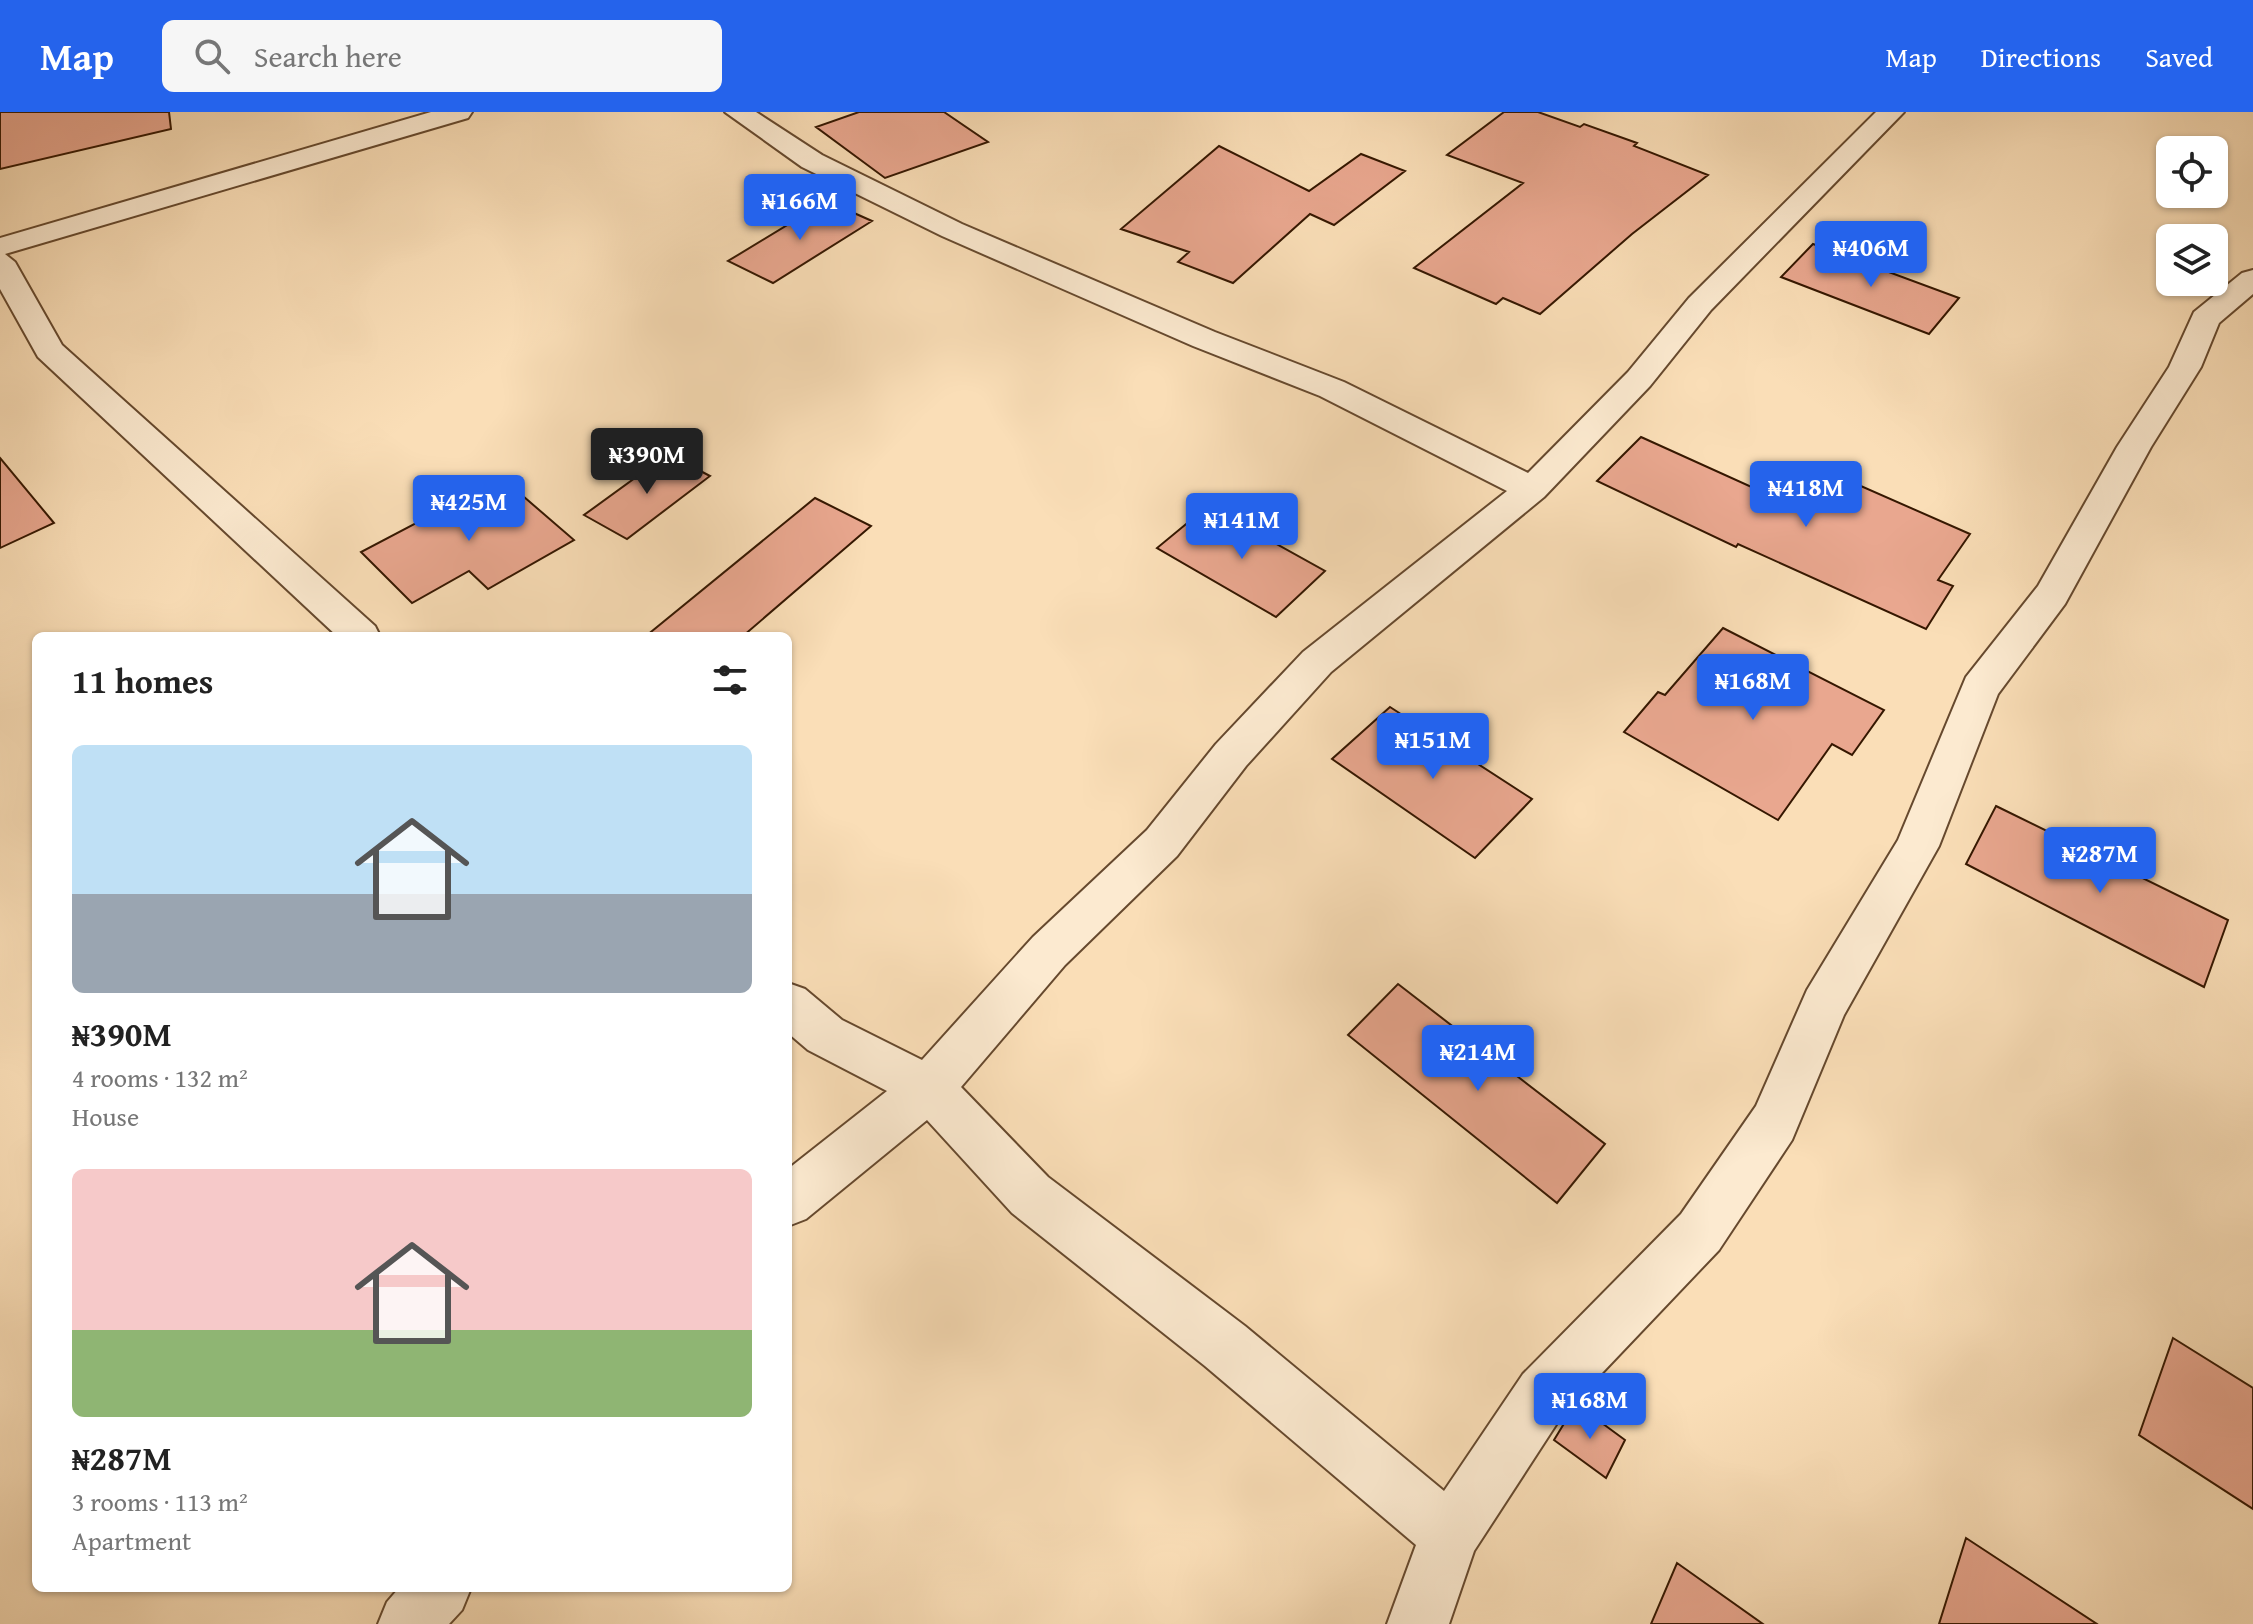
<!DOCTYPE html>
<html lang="en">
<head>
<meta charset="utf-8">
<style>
	body { margin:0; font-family:"Gentium Book Plus",serif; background:#f6f6f6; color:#222; height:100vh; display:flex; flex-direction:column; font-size:30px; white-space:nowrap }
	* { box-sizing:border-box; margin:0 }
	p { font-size:26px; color:#767676 }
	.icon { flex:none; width:44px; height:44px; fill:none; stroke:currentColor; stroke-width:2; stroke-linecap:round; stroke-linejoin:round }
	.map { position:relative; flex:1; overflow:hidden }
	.details { position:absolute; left:32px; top:520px; width:760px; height:960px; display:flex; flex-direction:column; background:#fff; border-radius:12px; box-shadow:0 2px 6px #0004 }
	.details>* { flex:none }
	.controls { position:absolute; left:2156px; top:24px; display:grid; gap:16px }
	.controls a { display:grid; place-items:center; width:72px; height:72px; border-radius:12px; background:#fff; box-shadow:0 2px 6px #0004; font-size:40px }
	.price { position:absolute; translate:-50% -68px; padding:0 18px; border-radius:8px; background:#2563eb; color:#fff; font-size:26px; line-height:52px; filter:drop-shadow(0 2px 4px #0008) }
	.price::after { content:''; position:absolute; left:50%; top:48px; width:24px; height:18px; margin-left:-12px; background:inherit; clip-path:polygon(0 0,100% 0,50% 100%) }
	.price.on { background:#222; color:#fff }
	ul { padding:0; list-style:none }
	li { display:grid; align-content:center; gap:16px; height:424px; padding:0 40px }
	li span { display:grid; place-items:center; height:248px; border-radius:12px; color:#555 }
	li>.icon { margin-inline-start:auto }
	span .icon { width:144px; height:144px; fill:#fffc; stroke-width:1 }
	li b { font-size:34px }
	h2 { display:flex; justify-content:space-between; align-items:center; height:96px; padding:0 40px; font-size:34px }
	header { display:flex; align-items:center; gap:48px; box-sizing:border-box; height:112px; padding:0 40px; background:#2563eb; color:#fff }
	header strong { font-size:38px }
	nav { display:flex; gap:44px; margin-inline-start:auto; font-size:28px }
	.search { width:560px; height:72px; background:#f6f6f6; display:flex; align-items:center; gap:20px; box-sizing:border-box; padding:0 28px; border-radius:12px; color:#767676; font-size:30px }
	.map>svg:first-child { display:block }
	.building { fill:#e9a78f; stroke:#351700; stroke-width:2 }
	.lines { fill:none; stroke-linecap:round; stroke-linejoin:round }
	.minor-casing { stroke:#66492e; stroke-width:4 }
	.minor { fill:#fcead0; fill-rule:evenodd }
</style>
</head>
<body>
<header>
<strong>Map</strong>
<div class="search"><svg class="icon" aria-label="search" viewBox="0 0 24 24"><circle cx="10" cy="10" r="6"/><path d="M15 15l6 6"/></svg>Search here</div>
<nav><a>Map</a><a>Directions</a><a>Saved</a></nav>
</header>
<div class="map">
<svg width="2253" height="1512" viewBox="0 0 2253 1512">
	<rect width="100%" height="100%" fill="#fadeb7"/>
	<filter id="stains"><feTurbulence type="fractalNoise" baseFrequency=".0025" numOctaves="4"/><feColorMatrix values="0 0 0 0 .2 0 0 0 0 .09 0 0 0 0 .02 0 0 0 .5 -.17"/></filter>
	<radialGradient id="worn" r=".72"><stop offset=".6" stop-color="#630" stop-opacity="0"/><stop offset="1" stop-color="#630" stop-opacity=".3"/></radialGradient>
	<path class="building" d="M0 0H169L171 17 0 57Z
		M859 0H944L988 30 885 66 816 15Z
		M1504 0H1538L1580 15 1584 12 1637 31 1634 34 1708 63 1632 122 1540 202 1503 186 1496 192 1414 156 1523 71 1447 43Z
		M1219 34 1309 79 1361 42 1405 59 1334 113 1310 102 1233 171 1178 150 1189 140 1121 117Z
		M827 89 872 109 773 171 728 149Z
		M1813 132 1959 186 1929 222 1781 165Z
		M1641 325 1798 396 1829 360 1970 422 1938 468 1953 474 1926 517 1738 432 1736 435 1597 369Z
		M668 342 710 364 627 427 584 403Z
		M0 346 54 411 0 436Z
		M502 366 574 428 488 477 469 459 412 491 361 440Z
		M815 386 871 414 743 524H646Z
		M1208 394 1325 459 1276 505 1157 436Z
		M1723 516 1884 598 1852 643 1832 632 1778 708 1624 620 1658 580 1665 583Z
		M1390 595 1532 687 1475 746 1332 647Z
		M1996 694 2228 808 2204 875 1966 752Z
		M1398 872 1605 1032 1557 1091 1348 923Z
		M2173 1226 2253 1276V1397L2139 1323Z
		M1576 1292 1625 1328 1606 1366 1554 1328Z
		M1966 1426 2097 1512H1939Z
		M1677 1451 1763 1512H1651Z"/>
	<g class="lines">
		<defs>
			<path id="minor" d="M431 0H472L468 6 5 142 15 150 62 233 375 514 380 524H337L38 245 0 177V126Z
				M725 0H756L822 43 962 112 1215 220 1344 270 1528 361 1628 260 1689 186 1876 0H1904L1711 198 1650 274 1544 385 1331 560 1246 654 1177 744 1065 853 961 975 1048 1065 1245 1214 1444 1379 1523 1262 1681 1102 1756 994 1807 878 1898 728 1966 565 2038 474 2117 335 2169 255 2194 200 2242 161 2253 158V182L2219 211 2201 255 2151 335 2065 492 1998 582 1939 734 1844 903 1792 1028 1719 1138 1563 1302 1474 1439 1449 1512H1387L1416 1433 1205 1254 1012 1101 927 1008 806 1107 788 1114V1057L887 979 808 938 788 921V871L805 877 842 908 922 948 1033 825 1147 718 1216 632 1303 540 1507 379 1320 284 1193 234 942 124 802 55Z
				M399 1476H471L462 1498 449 1512H378L387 1490Z"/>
		</defs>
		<use href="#minor" class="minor-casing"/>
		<use href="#minor" class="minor"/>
	</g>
	<rect width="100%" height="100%" filter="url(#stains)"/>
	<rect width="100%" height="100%" fill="url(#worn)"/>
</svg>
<div class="controls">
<a><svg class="icon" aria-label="locate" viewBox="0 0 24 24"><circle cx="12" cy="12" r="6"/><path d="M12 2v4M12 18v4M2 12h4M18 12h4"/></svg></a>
<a><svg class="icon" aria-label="layers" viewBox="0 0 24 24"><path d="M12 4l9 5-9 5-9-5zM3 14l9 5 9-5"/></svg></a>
</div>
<b class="price" style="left:800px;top:130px">₦166M</b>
<b class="price" style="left:1871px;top:177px">₦406M</b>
<b class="price on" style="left:647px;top:384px">₦390M</b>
<b class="price" style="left:1806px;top:417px">₦418M</b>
<b class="price" style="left:469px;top:431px">₦425M</b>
<b class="price" style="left:1242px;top:449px">₦141M</b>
<b class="price" style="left:1753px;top:610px">₦168M</b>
<b class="price" style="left:1433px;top:669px">₦151M</b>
<b class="price" style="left:2100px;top:783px">₦287M</b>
<b class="price" style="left:1478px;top:981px">₦214M</b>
<b class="price" style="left:1590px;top:1329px">₦168M</b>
<section class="details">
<h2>11 homes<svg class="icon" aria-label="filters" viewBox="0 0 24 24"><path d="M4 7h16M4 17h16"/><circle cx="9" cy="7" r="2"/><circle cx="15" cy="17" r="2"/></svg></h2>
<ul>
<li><span style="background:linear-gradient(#bfe0f5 60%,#9aa5b1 0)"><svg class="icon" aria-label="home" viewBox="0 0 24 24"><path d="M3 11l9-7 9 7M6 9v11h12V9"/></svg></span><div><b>₦390M</b><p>4 rooms · 132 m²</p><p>House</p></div></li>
<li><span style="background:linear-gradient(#f6c9c9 65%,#8fb573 0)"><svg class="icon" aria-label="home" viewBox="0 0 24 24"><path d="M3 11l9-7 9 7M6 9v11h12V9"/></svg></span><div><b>₦287M</b><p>3 rooms · 113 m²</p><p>Apartment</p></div></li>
</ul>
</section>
</div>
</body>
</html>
